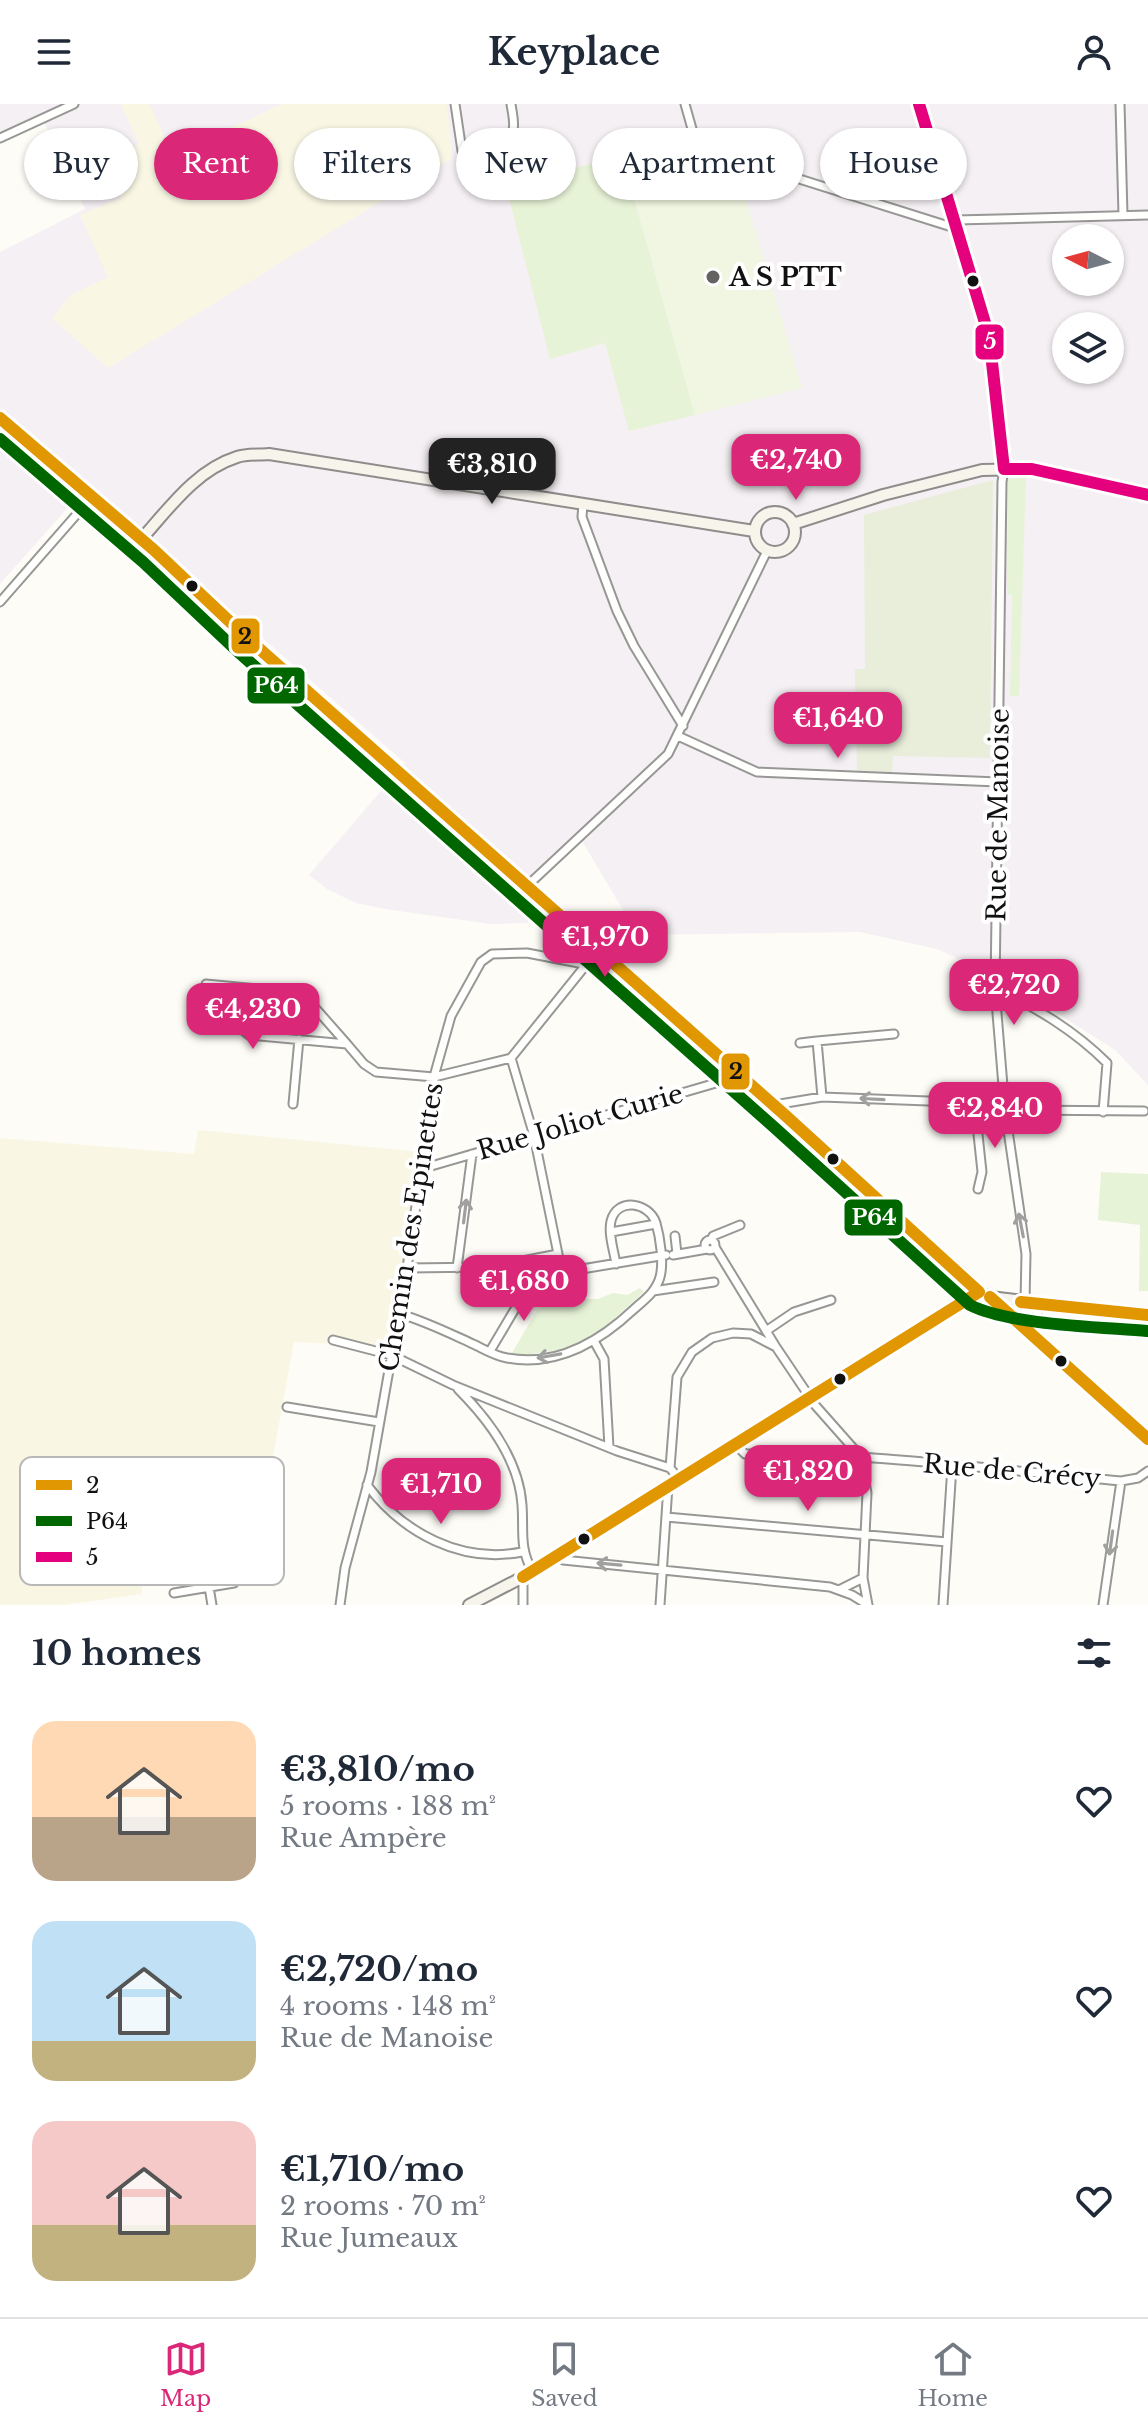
<!DOCTYPE html>
<html lang="en">
<head>
<meta charset="utf-8">
<style>
	body { margin:0; font-family:"Libre Baskerville",serif; background:#f2f2f3; color:#1f2937; height:100vh; display:flex; flex-direction:column; font-size:30px; white-space:nowrap }
	* { box-sizing:border-box; margin:0 }
	p { font-size:26px; color:#747a83 }
	.icon { flex:none; width:44px; height:44px; fill:none; stroke:currentColor; stroke-width:2; stroke-linecap:round; stroke-linejoin:round }
	.map { position:relative; height:1501px; overflow:hidden }
	.side { display:flex; flex-direction:column; background:#fff; flex:1 }
	.side>* { flex:none }
	.banner { position:absolute; left:24px; top:24px; width:1100px; height:72px; display:flex; gap:16px }
	.needle { width:52px; rotate:276deg }
	.tools { position:absolute; left:1052px; top:120px; display:grid; gap:16px }
	.tools a { display:grid; place-items:center; width:72px; height:72px; border-radius:50%; background:#fff; box-shadow:0 2px 6px #0004; font-size:40px }
	.price { position:absolute; translate:-50% -68px; padding:0 18px; border-radius:16px; background:#db2777; color:#fff; font-size:26px; line-height:52px; filter:drop-shadow(0 2px 4px #0008) }
	.price::after { content:''; position:absolute; left:50%; top:48px; width:24px; height:18px; margin-left:-12px; background:inherit; clip-path:polygon(0 0,100% 0,50% 100%) }
	.price.active { background:#222; color:#fff }
	ul { padding:0; list-style:none }
	li { display:flex; align-items:center; gap:24px; height:200px; padding:0 32px }
	li span { display:grid; place-items:center; flex:none; width:224px; height:160px; border-radius:24px; color:#555 }
	li>.icon { margin-inline-start:auto }
	span .icon { width:96px; height:96px; fill:#fffc; stroke-width:1 }
	li b { font-size:34px }
	h2 { display:flex; justify-content:space-between; align-items:center; height:96px; padding:0 32px; font-size:34px }
	.pill { padding:0 28px; border-radius:36px; background:#fff; box-shadow:0 2px 6px #0004; font-size:28px; line-height:72px }
	.pill.active { background:#db2777; color:#fff }
	header { display:flex; justify-content:space-between; align-items:center; height:104px; padding:0 32px; background:#fff; font-size:36px; font-weight:800 }
	.menu { display:flex; justify-content:space-around; align-items:center; height:112px; border-top:2px solid #e0e1e3; background:#fff; font-size:22px; color:#747a83 }
	.menu a { display:grid; justify-items:center; gap:4px }
	.menu .active { color:#db2777 }
	.map>svg:first-child { display:block }
	.industrial { fill:#f5f0f3; fill-rule:evenodd }
	.farmland { fill:#f9f7e4 }
	.green { fill:#e7f3d7 }
	.cemetery { fill:#e9eedb }
	.pitch { fill:#f0f6e1 }
	.lines { fill:none; stroke-linecap:round; stroke-linejoin:round }
	.street-casing { stroke:#979795; stroke-width:11 }
	.secondary-casing { stroke:#8e8d8b; stroke-width:14 }
	.street { stroke:#fffffe; stroke-width:7 }
	.secondary { stroke:#f6f4eb; stroke-width:10 }
	.bus-1-casing { stroke:#fff; stroke-width:18 }
	.bus-2-casing { stroke:#fff; stroke-width:18 }
	.bus-3-casing { stroke:#fff; stroke-width:18 }
	.bus-1 { stroke:#e09702; stroke-width:12 }
	.bus-2 { stroke:#060; stroke-width:12 }
	.bus-3 { stroke:#e5007d; stroke-width:12 }
	.oneway { stroke:#a0a09f }
	.poi-dot { fill:#646362; stroke:#fff; stroke-width:3 }
	.bus-dot { fill:#111; stroke:#fff; stroke-width:3 }
	.labels { text-anchor:middle; stroke-width:8; stroke-linejoin:round; paint-order:stroke }
	.poi-label { font-size:26px; font-weight:bold; fill:#111; stroke:#fff; text-anchor:start }
	.street-label { font-size:26px; fill:#111; stroke:#fff }
	.key { fill:#fff; stroke:#b8b8b8; stroke-width:2 }
	.key-label { font-size:22px; fill:#111 }
	.line-badge { stroke:#fff; stroke-width:3 }
	.badge-label { font-size:22px; text-anchor:middle; font-weight:bold; fill:#fff }
	.pale-badge-label { font-size:22px; text-anchor:middle; font-weight:bold; fill:#111 }
</style>
</head>
<body>
<header><svg class="icon" aria-label="menu" viewBox="0 0 24 24"><path d="M4 6h16M4 12h16M4 18h16"/></svg>Keyplace<svg class="icon" aria-label="person" viewBox="0 0 24 24"><circle cx="12" cy="8" r="4"/><path d="M4 21q1-7 8-7t8 7"/></svg></header>
<div class="map">
<svg width="1148" height="1501" viewBox="0 0 1148 1501">
	<rect width="100%" height="100%" fill="#fdfcf7"/>
	<path class="industrial" d="M0 0H1148V981L1115 946 1002 874 937 845 860 828 638 831 582 737 527 788 559 818 491 820 385 805 356 799 327 785 309 771 405 659 88 381 0 480V148L85 105 43 16 4 35 0 26ZM1066 134H1110V178H1066ZM1066 222H1110V266H1066Z"/>
	<path class="farmland" d="M121 0H149L173 51 282 0H447L452 54 108 264 52 214 71 191 108 173 80 111 121 94 106 54 139 40Z
		M198 1026 421 1048 387 1251 337 1240 294 1238 258 1434 142 1453V1490L63 1501H0V1034L194 1050Z"/>
	<path class="green" d="M622 52 695 311 629 327 605 239 550 255 506 82Z
		M1012 372H1026L1019 592H1010L1012 491 1007 490 1008 377Z
		M1101 1068 1148 1070V1187H1139L1140 1121 1098 1116Z
		M640 1184 644 1188 592 1234 590 1232 571 1244 519 1252 512 1249 537 1206C553 1193 567 1207 582 1195H598L613 1189 627 1191Z"/>
	<path class="cemetery" d="M993 376 990 654 893 652 892 670 857 669 855 565H865L864 411Z"/>
	<path class="pitch" d="M685 28 692 48 736 62 802 284 695 311 621 46Z"/>
	<g class="lines">
		<defs>
			<path id="street" d="M455 0 462 47C475 44 510 43 513 26 515 18 512 8 511 0
				M685 0 696 39 701 44 958 125
				M919 0 989 232 1005 358 1002 378 995 885 1005 1006 1026 1150 1025 1198
				M1120 0 1123 111
				M0 34 74 0
				M956 116 1148 111
				M583 400 582 413 617 507 634 542 683 622
				M0 498 91 394
				M678 632 757 668 998 678
				M527 782 668 650 767 447
				M206 880 302 889 347 940 249 931 242 925Z
				M995 885C1035 902 1076 928 1107 959L1103 1008
				M800 939 817 937
				M347 940 364 960 376 968 434 973 511 954 598 846
				M511 954 534 1032 558 1150
				M822 993 817 937 894 930
				M293 1000 299 935
				M774 1001 822 993 928 997 1005 1006 1144 1007
				M975 1002 982 1068 978 1085
				M421 1065 740 972
				M611 1128 656 1120
				M675 1132 677 1150
				M705 1141a5 5 0 1 1 10 0a5 5 0 1 1-10 0Z
				M711 1136 713 1132 740 1121
				M715 1143 776 1243
				M673 1151 707 1145
				M532 1155 534 1173 666 1151
				M407 1164 490 1163 558 1150 562 1169
				M457 1164 472 1050
				M653 1187 714 1178
				M990 1193 1148 1335
				M400 1210C425 1217 449 1229 473 1240 484 1245 495 1252 507 1254 556 1263 599 1238 633 1206 644 1196 656 1188 660 1173 664 1159 660 1133 656 1119 649 1098 617 1093 611 1117 608 1130 614 1147 616 1160
				M766 1227 794 1208 831 1196
				M1034 1234 1032 1221 1041 1201
				M333 1236 391 1251 453 1281 617 1347 670 1364
				M594 1237 604 1255 609 1343
				M490 1247 534 1173
				M458 1285C489 1316 519 1356 522 1401 524 1428 519 1442 532 1467
				M287 1303 379 1318
				M735 1340 745 1350C870 1348 996 1366 1121 1377L1138 1374 1148 1367
				M679 1375 670 1364 677 1273 692 1248 712 1234 733 1229 751 1230 776 1243 815 1301 861 1353 867 1389 863 1474 868 1501
				M367 1381C403 1429 461 1460 522 1448
				M666 1413 947 1438
				M559 1450 563 1456 830 1483 852 1491 868 1501
				M209 1483 212 1501
				M839 1486 863 1474
				M174 1489 234 1479
				M340 1501 345 1464 371 1368 407 1164 435 969 451 912 481 858 492 850 527 849 584 860
				M523 1501V1473
				M660 1501 668 1382
				M943 1501 952 1362
				M1103 1501 1121 1377"/>
			<path id="secondary" d="M0 319 148 452 255 541 963 1171 979 1188 990 1193 1148 1211
				M14 325 204 491
				M755 428a20 20 0 1 1 40 0a20 20 0 1 1-40 0Z
				M793 420 883 391 982 366 1032 365 1148 391
				M136 441C166 409 193 367 237 353 246 350 258 351 269 350L754 427
				M469 1501 523 1473 979 1188"/>
		</defs>
		<use href="#street" class="street-casing"/>
		<use href="#secondary" class="secondary-casing"/>
		<use href="#street" class="street"/>
		<use href="#secondary" class="secondary"/>
		<defs>
			<path id="bus-1" d="M0 314 154 446 246 533 786 1012 979 1188
				M990 1193 1148 1335
				M1021 1198 1148 1211
				M523 1473 979 1188"/>
			<path id="bus-2" d="M0 335 143 458 235 545 775 1024 970 1201C1009 1221 1100 1223 1147 1227"/>
			<path id="bus-3" d="M919 0 989 232 1004 365
				M1004 365H1032L1148 391"/>
		</defs>
		<use href="#bus-1" class="bus-1-casing"/>
		<use href="#bus-2" class="bus-2-casing"/>
		<use href="#bus-3" class="bus-3-casing"/>
		<use href="#bus-1" class="bus-1"/>
		<use href="#bus-2" class="bus-2"/>
		<use href="#bus-3" class="bus-3"/>
	</g>
	<defs><path id="oneway-shaft" d="M-6 0H5M1.5-3L5.5 0L1.5 3" fill="none" stroke-width="1.6" stroke-linecap="round" stroke-linejoin="round" transform="scale(2)"/></defs>
	<g class="oneway">
		<use href="#oneway-shaft" transform="translate(872 995) rotate(-177)"/>
		<use href="#oneway-shaft" transform="translate(465 1107) rotate(-83)"/>
		<use href="#oneway-shaft" transform="translate(1021 1121) rotate(-101)"/>
		<use href="#oneway-shaft" transform="translate(549 1252) rotate(170)"/>
		<use href="#oneway-shaft" transform="translate(1111 1439) rotate(98)"/>
		<use href="#oneway-shaft" transform="translate(609 1460) rotate(-175)"/>
	</g>
	<circle class="poi-dot" cx="713" cy="173" r="8"/>
	<g class="bus-dot">
		<circle cx="973" cy="177" r="7"/>
		<circle cx="192" cy="482" r="7"/>
		<circle cx="833" cy="1055" r="7"/>
		<circle cx="1061" cy="1257" r="7"/>
		<circle cx="840" cy="1275" r="7"/>
		<circle cx="584" cy="1435" r="7"/>
	</g>
	<g class="labels">
		<g class="poi-label">
			<text x="729" y="182">A S PTT</text>
		</g>
		<g class="street-label">
			<text transform="translate(998 711) rotate(-89)" y="9">Rue de Manoise</text>
			<text transform="translate(580 1018) rotate(-16)" y="9">Rue Joliot Curie</text>
			<text transform="translate(411 1123) rotate(-81)" y="9">Chemin des Epinettes</text>
			<text transform="translate(1012 1367) rotate(5)" y="9">Rue de Crécy</text>
		</g>
	</g>
	<rect x="20" y="1353" width="264" height="128" rx="12" class="key"/>
	<rect x="36" y="1376" width="36" height="10" fill="#e09702"/>
	<rect x="36" y="1412" width="36" height="10" fill="#060"/>
	<rect x="36" y="1448" width="36" height="10" fill="#e5007d"/>
	<g class="key-label">
		<text x="86" y="1389">2</text>
		<text x="86" y="1425">P64</text>
		<text x="86" y="1461">5</text>
	</g>
	<g class="line-badge">
		<rect x="974" y="219" width="31" height="38" rx="8" fill="#e5007d"/>
		<rect x="230" y="513" width="31" height="38" rx="8" fill="#e09702"/>
		<rect x="246" y="562" width="60" height="39" rx="8" fill="#060"/>
		<rect x="720" y="948" width="31" height="39" rx="8" fill="#e09702"/>
		<rect x="843" y="1094" width="61" height="39" rx="8" fill="#060"/>
	</g>
	<g class="badge-label">
		<text x="990" y="245">5</text>
		<text x="276" y="589">P64</text>
		<text x="874" y="1121">P64</text>
	</g>
	<g class="pale-badge-label">
		<text x="245" y="540">2</text>
		<text x="736" y="975">2</text>
	</g>
</svg>
<div class="tools">
<a><svg class="needle" viewBox="-14 -14 28 28"><path d="M0-13l5 13h-10z" fill="#e53935"/><path d="M0 13l5-13h-10z" fill="#747a83"/></svg></a>
<a><svg class="icon" aria-label="layers" viewBox="0 0 24 24"><path d="M12 4l9 5-9 5-9-5zM3 14l9 5 9-5"/></svg></a>
</div>
<b class="price" style="left:796px;top:398px">€2,740</b>
<b class="price active" style="left:492px;top:402px">€3,810</b>
<b class="price" style="left:838px;top:656px">€1,640</b>
<b class="price" style="left:605px;top:875px">€1,970</b>
<b class="price" style="left:1014px;top:923px">€2,720</b>
<b class="price" style="left:253px;top:947px">€4,230</b>
<b class="price" style="left:995px;top:1046px">€2,840</b>
<b class="price" style="left:524px;top:1219px">€1,680</b>
<b class="price" style="left:808px;top:1409px">€1,820</b>
<b class="price" style="left:441px;top:1422px">€1,710</b>
<div class="banner">
<a class="pill">Buy</a>
<a class="pill active">Rent</a>
<a class="pill">Filters</a>
<a class="pill">New</a>
<a class="pill">Apartment</a>
<a class="pill">House</a>
</div>
</div>
<section class="side">
<h2>10 homes<svg class="icon" aria-label="filters" viewBox="0 0 24 24"><path d="M4 7h16M4 17h16"/><circle cx="9" cy="7" r="2"/><circle cx="15" cy="17" r="2"/></svg></h2>
<ul>
<li><span style="background:linear-gradient(#ffd9b3 60%,#b9a48a 0)"><svg class="icon" aria-label="home" viewBox="0 0 24 24"><path d="M3 11l9-7 9 7M6 9v11h12V9"/></svg></span><div><b>€3,810/mo</b><p>5 rooms · 188 m²</p><p>Rue Ampère</p></div><svg class="icon" aria-label="heart" viewBox="0 0 24 24"><path d="M12 20l-8-8c-3-5 5-10 8-4 3-6 11-1 8 4z"/></svg></li>
<li><span style="background:linear-gradient(#bfe0f5 75%,#c2b280 0)"><svg class="icon" aria-label="home" viewBox="0 0 24 24"><path d="M3 11l9-7 9 7M6 9v11h12V9"/></svg></span><div><b>€2,720/mo</b><p>4 rooms · 148 m²</p><p>Rue de Manoise</p></div><svg class="icon" aria-label="heart" viewBox="0 0 24 24"><path d="M12 20l-8-8c-3-5 5-10 8-4 3-6 11-1 8 4z"/></svg></li>
<li><span style="background:linear-gradient(#f6c9c9 65%,#c2b280 0)"><svg class="icon" aria-label="home" viewBox="0 0 24 24"><path d="M3 11l9-7 9 7M6 9v11h12V9"/></svg></span><div><b>€1,710/mo</b><p>2 rooms · 70 m²</p><p>Rue Jumeaux</p></div><svg class="icon" aria-label="heart" viewBox="0 0 24 24"><path d="M12 20l-8-8c-3-5 5-10 8-4 3-6 11-1 8 4z"/></svg></li>
</ul>
</section>
<nav class="menu">
<a class="active"><svg class="icon" aria-label="map" viewBox="0 0 24 24"><path d="M3 6l6-2 6 2 6-2v14l-6 2-6-2-6 2zM9 4v14M15 6v14"/></svg>Map</a>
<a><svg class="icon" aria-label="saved" viewBox="0 0 24 24"><path d="M7 4h10v16l-5-4-5 4z"/></svg>Saved</a>
<a><svg class="icon" aria-label="home" viewBox="0 0 24 24"><path d="M3 11l9-7 9 7M6 9v11h12V9"/></svg>Home</a>
</nav>
</body>
</html>
